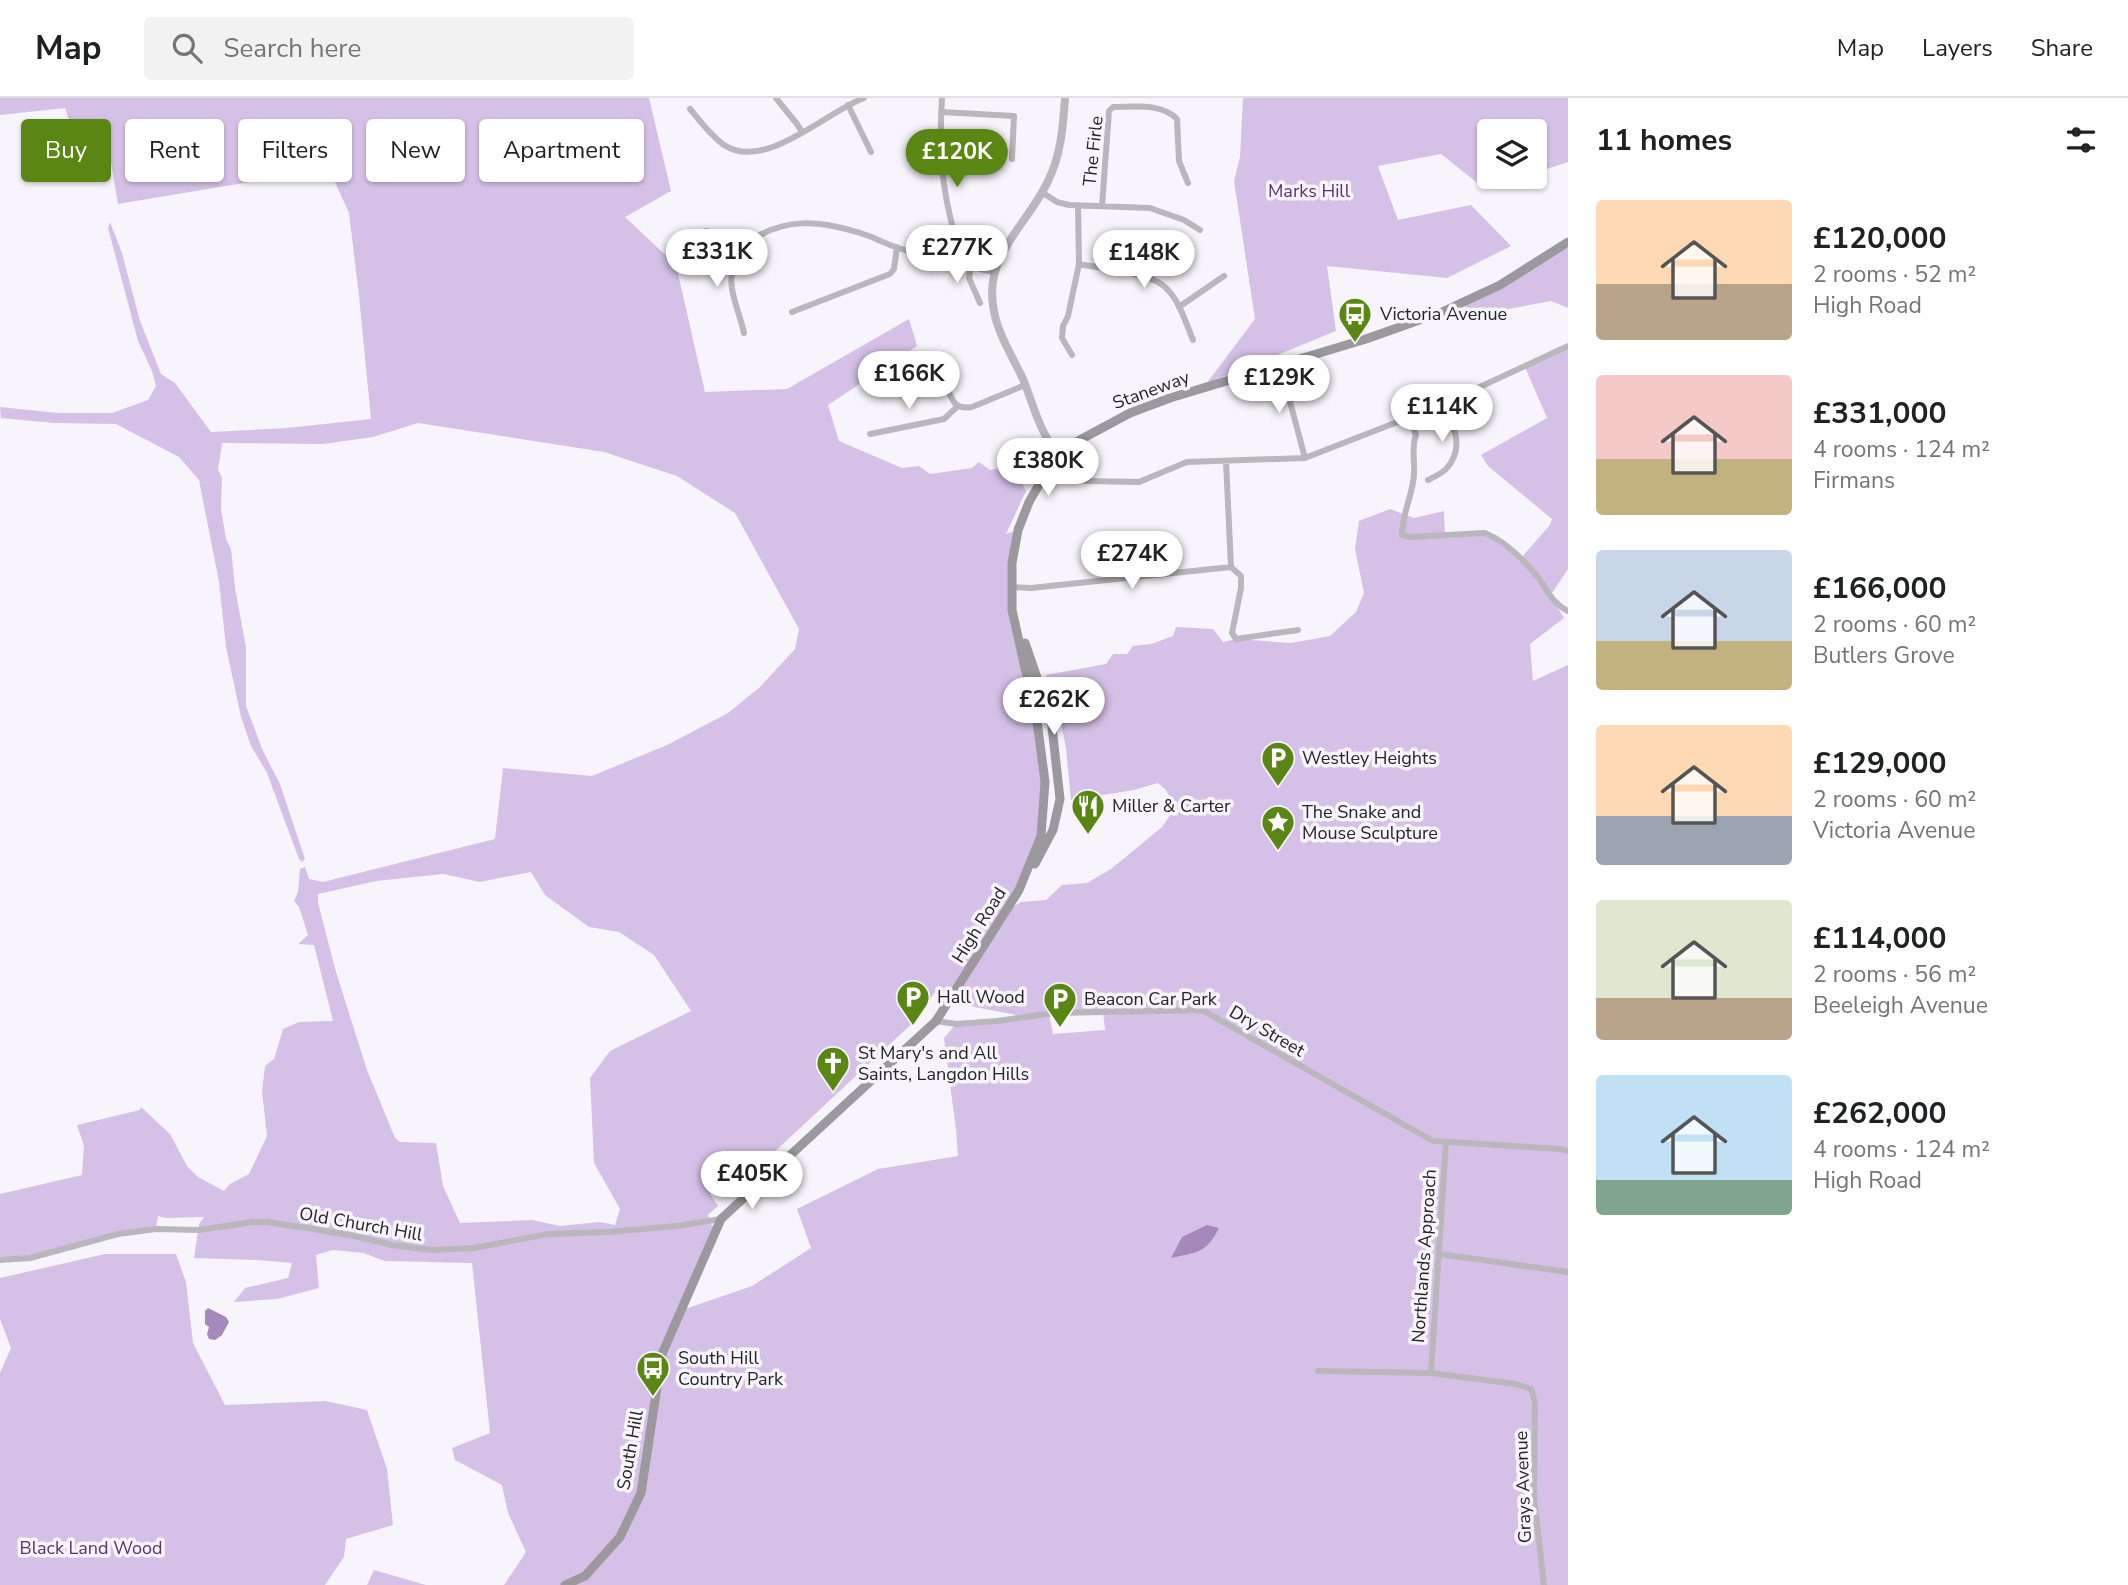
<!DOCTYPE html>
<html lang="en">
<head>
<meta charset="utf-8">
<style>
	body { margin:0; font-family:"Nunito Sans",sans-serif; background:#f2f2f2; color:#202124; height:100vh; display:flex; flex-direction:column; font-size:26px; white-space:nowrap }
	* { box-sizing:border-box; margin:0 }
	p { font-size:23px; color:#757577 }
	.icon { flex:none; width:38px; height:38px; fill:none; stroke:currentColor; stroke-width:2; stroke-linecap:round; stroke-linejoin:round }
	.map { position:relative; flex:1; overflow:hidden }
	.side { display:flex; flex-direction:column; background:#fff; width:560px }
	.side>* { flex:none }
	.top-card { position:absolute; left:21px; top:21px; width:665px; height:63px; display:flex; gap:14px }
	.tools { position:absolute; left:1477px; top:21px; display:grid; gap:14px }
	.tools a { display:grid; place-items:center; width:70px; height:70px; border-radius:7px; background:#fff; box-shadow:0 2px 5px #0004; font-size:35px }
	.price { position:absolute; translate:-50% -60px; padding:0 16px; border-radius:24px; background:#fff; color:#222; font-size:23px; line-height:46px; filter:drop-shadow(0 2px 4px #0008) }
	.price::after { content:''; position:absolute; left:50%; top:42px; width:21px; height:16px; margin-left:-10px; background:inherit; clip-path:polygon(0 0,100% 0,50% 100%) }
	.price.selected { background:#5a8614; color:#fff }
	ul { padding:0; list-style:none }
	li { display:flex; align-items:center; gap:21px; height:175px; padding:0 28px }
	li span { display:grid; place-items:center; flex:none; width:196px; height:140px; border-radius:7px; color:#555 }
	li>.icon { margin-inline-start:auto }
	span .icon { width:84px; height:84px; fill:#fffc; stroke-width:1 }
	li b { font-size:30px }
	h2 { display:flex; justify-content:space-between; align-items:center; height:84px; padding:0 28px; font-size:30px }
	.chip { padding:0 24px; border-radius:7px; background:#fff; box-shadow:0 2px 5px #0004; font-size:24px; line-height:63px }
	.chip.selected { background:#5a8614; color:#fff }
	header { display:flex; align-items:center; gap:42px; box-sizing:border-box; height:98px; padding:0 35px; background:#fff; border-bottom:2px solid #e0e0e0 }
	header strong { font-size:33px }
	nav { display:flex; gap:38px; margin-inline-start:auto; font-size:24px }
	.search { width:490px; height:63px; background:#f2f2f2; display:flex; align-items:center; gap:18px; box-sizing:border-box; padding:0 24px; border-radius:7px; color:#757577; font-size:26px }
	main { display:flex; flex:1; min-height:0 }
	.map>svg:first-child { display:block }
	.green { fill:#d5c1e7; fill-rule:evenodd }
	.water { fill:#a589bb }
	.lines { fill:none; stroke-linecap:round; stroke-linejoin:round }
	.minor { stroke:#b9b7bb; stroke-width:6 }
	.tertiary { stroke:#b9b7bb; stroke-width:8 }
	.secondary { stroke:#9c999e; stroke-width:9 }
	.labels { text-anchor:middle; stroke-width:7; stroke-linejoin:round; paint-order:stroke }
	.street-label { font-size:18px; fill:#252427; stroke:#f8f4fb }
	.park-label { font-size:18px; fill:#573371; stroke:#f8f4fb }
	.poi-label { font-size:18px; fill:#252427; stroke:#f8f4fb; text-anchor:start }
</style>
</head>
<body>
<header>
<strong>Map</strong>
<div class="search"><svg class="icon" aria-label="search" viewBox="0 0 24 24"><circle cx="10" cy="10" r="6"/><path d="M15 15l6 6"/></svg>Search here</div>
<nav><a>Map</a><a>Layers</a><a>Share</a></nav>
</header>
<main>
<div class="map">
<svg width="1568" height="1487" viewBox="0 0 1568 1487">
	<rect width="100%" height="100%" fill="#f8f4fb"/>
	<path class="green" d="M0 0H649L671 93 625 119 676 167 705 294 787 291 909 221 917 248 828 307 839 343 902 370 919 368 930 376 972 370 979 364 990 372 1013 368 1026 393 1006 436 1018 432 1011 489 1037 623 1044 722 1008 812 1021 804 1046 802 1062 787 1087 785 1111 771 1162 729 1175 710 1166 692 1158 685 1134 692 1071 702 1066 650 1060 621 1046 577 1106 566 1113 556H1127L1133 548 1151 546 1173 538 1176 529 1213 531 1223 544 1236 541 1291 545 1330 538 1356 514 1364 495 1355 451 1359 423 1390 411 1414 420 1444 413 1445 437 1485 435 1521 460 1550 427 1552 421 1488 368 1481 357 1547 320 1525 269 1568 248V471L1550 498 1564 520 1530 546 1533 583 1568 567V1487H504L526 1454 508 1415 502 1387 455 1362 452 1350 490 1335 472 1165 385 1163 363 1155 333 1152 316 1157 319 1190 277 1201 234 1204 245 1190 288 1180 292 1165 257 1162 194 1160 199 1126 204 1119 166 1120 158 1118 156 1130 30 1159 0 1161V1096L82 1077 84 1048 77 1027 140 1012 141 1009 170 1036 187 1068 198 1079 224 1093 230 1086 249 1076 267 1038 262 993 265 968 274 961 283 931 299 924 333 923 314 847 298 846 308 837 299 809 294 803 298 794 300 771 305 769 309 781 323 784 495 741 503 670 592 678 667 647 728 615 760 589 795 551 799 531 735 415 677 378 604 354 418 325 373 339 323 346 222 345 218 372 222 380 221 411 226 441 231 451 235 490 246 550V608L263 653 280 686 305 761 302 764 299 761 267 675 251 648 241 619 226 549 219 484 199 382 179 359 116 326 54 325 1 320 0 309 58 315H112L148 302 156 288 152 273 138 243 108 130 110 124 122 155 140 223 161 276 175 285 211 334 287 330 371 321 359 198 349 115 329 71 118 106 111 64H83L65 10 0 17ZM531 774 545 797 589 829 619 834 654 857 691 913 610 953 590 980 594 1065 620 1111 615 1127 599 1124 560 1128 532 1122 460 1125 443 1088 436 1045 400 1044 395 1040 367 972 336 874 318 805V796L376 783 443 776 480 784ZM935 894 969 908 1017 917 1103 913 1105 932 1053 936 1049 916 956 926 944 940 956 1031 958 1058 878 1071 797 1111 811 1150 752 1188 682 1212 713 1129 708 1117 718 1108 710 1096 730 1084 738 1088 917 921Z
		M1243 0H1568V64L1535 75V33H1489V79H1522L1485 91 1441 56 1378 68 1398 122 1471 107 1511 148 1447 180 1327 168 1336 233 1206 286 1255 221 1234 83 1240 59Z
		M1568 144V210L1551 203 1471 218 1463 205Z
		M105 1156H176L186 1184 193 1245 225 1307 326 1303 367 1312 387 1371 393 1427 346 1441 344 1459 325 1487H0V1275L11 1250 0 1221V1180Z
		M374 1472 426 1487H367Z"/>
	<path class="water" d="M1207 1127 1219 1130C1206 1156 1197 1154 1171 1160L1182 1139Z
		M208 1210 226 1219 229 1224 222 1237 215 1242 209 1241 207 1236 209 1229 205 1226V1213Z"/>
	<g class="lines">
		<path class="minor" d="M776 0 797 26 802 34
			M942 0C939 49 941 90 955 137 958 146 960 161 968 166 975 171 986 172 995 174
			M848 7 871 54
			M690 11C700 23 711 38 724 47 765 74 826 14 864 0
			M941 14 1014 18 1012 61
			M1043 95 1057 104 1069 107 1150 110 1184 122 1200 132
			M1102 108 1109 13 1113 9C1134 9 1162 5 1177 21L1179 63 1188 85
			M706 133 723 138 741 151C779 116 823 122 869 138 882 143 895 151 910 153 926 155 942 150 958 145
			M741 151C721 184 737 203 744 235
			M1079 166C1102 171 1153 174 1168 192 1180 205 1186 225 1193 242
			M971 168 969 180 980 205
			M1179 209 1224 178
			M792 214 890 176 894 171 897 149
			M1072 257 1062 240 1063 228 1068 218 1079 166 1078 108
			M1280 266 1305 360
			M946 287C952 302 954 312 972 309L1025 287
			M1410 320 1416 337C1411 350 1415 362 1414 376 1413 397 1402 415 1402 437L1411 439 1485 435C1505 443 1522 460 1536 477 1547 490 1551 505 1568 513
			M870 336 944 321 958 308
			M1226 363 1231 469 1241 478V490L1232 535 1236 541 1298 532
			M1428 382C1434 379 1443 375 1447 370 1465 349 1454 326 1441 307
			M1085 383 1139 384 1187 364 1305 360 1441 307 1568 248
			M1011 489 1031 490 1231 469
			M936 923 956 926 997 923 1054 915 1202 912 1433 1043 1560 1051 1568 1053
			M1439 1156 1568 1174
			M0 1162 30 1160 118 1136 156 1131 199 1132 253 1124H267L313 1131 354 1138 392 1147 432 1152 474 1150 548 1136 608 1134 677 1128 721 1121
			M1318 1273 1431 1275 1516 1286 1531 1291 1535 1304 1534 1400 1544 1487
			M1431 1275 1446 1044"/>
		<path class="tertiary" d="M1060 358C1040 337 1034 308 1023 281 1012 257 996 234 993 207 985 156 1029 125 1048 83 1061 57 1063 29 1065 0"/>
		<path class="secondary" d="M1025 545 1051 620 1060 701 1053 732 1035 766
			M565 1487 585 1478 620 1439 641 1395 662 1256 721 1121 936 923 1019 792 1041 738 1045 684 1037 623 1012 512V465L1018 432 1029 404 1047 373 1060 358 1076 344 1130 315 1170 300 1366 241 1442 214 1500 187 1568 144"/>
	</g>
	<defs>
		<symbol id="bus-pin" viewBox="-11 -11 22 30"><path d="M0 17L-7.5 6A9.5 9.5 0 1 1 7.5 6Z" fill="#5a8614" stroke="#f8f4fb"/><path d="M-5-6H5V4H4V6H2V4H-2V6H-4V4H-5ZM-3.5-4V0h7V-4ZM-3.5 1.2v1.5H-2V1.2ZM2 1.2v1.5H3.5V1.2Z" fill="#fff"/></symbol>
		<symbol id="parking-pin" viewBox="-11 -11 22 30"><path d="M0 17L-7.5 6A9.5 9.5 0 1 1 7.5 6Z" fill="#5a8614" stroke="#f8f4fb"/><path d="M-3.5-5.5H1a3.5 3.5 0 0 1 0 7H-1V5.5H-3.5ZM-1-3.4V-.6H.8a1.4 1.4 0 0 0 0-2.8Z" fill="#fff"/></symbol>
		<symbol id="restaurant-pin" viewBox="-11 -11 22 30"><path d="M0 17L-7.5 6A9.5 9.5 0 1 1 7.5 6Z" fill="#5a8614" stroke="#f8f4fb"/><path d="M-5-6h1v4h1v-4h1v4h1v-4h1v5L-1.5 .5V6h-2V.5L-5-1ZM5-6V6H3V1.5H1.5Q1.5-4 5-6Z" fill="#fff"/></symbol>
		<symbol id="sight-pin" viewBox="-11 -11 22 30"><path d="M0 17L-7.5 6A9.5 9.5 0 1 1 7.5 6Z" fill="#5a8614" stroke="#f8f4fb"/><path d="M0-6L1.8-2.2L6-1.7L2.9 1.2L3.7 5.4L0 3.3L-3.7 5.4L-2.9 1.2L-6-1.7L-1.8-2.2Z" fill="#fff"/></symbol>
		<symbol id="church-pin" viewBox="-11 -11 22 30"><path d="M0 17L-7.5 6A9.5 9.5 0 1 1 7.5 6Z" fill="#5a8614" stroke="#f8f4fb"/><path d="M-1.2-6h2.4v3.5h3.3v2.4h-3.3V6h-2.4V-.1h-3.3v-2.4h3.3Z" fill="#fff"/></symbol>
	</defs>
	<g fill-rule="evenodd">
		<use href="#bus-pin" x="1336" y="197" width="38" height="52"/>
		<use href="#parking-pin" x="1259" y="641" width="38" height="52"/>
		<use href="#restaurant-pin" x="1069" y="689" width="38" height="52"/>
		<use href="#sight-pin" x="1259" y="705" width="38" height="52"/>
		<use href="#parking-pin" x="894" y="880" width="38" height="52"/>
		<use href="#parking-pin" x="1041" y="882" width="38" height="52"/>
		<use href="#church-pin" x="814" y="946" width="38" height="52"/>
		<use href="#bus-pin" x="634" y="1251" width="38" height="52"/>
	</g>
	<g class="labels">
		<g class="street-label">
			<text transform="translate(1093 53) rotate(-84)" y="6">The Firle</text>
			<text transform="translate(1151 292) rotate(-20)" y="6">Staneway</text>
			<text transform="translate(979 827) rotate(-58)" y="6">High Road</text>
			<text transform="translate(1267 933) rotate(30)" y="6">Dry Street</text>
			<text transform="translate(361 1126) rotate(10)" y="6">Old Church Hill</text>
			<text transform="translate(1424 1158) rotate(-86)" y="6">Northlands Approach</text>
			<text transform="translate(630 1352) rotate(-80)" y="6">South Hill</text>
			<text transform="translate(1523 1389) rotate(-92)" y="6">Grays Avenue</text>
		</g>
		<g class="park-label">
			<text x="1309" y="99">Marks Hill</text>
			<text x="91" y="1456">Black Land Wood</text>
		</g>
		<g class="poi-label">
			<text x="1380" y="222">Victoria Avenue</text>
			<text x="1302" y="666">Westley Heights</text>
			<text x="1112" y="714">Miller &amp; Carter</text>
			<text x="1302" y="720">The Snake and<tspan x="1302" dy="21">Mouse Sculpture</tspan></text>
			<text x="937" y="905">Hall Wood</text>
			<text x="1084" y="907">Beacon Car Park</text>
			<text x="858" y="961">St Mary's and All<tspan x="858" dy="21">Saints, Langdon Hills</tspan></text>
			<text x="678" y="1266">South Hill<tspan x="678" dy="21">Country Park</tspan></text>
		</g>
	</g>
</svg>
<div class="tools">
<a><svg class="icon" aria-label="layers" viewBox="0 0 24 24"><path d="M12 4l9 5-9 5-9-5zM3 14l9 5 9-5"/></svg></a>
</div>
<b class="price selected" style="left:957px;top:91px">£120K</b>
<b class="price" style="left:957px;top:187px">£277K</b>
<b class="price" style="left:717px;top:191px">£331K</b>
<b class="price" style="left:1144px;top:192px">£148K</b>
<b class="price" style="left:909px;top:313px">£166K</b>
<b class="price" style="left:1279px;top:317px">£129K</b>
<b class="price" style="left:1442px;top:346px">£114K</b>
<b class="price" style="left:1048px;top:400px">£380K</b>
<b class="price" style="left:1132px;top:493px">£274K</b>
<b class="price" style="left:1054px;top:639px">£262K</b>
<b class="price" style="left:752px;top:1113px">£405K</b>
<div class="top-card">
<a class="chip selected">Buy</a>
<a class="chip">Rent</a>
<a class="chip">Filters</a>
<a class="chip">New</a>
<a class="chip">Apartment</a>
</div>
</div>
<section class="side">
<h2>11 homes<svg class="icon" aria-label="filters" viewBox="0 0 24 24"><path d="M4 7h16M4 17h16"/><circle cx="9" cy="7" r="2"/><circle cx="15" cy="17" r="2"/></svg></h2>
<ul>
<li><span style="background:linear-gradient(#ffd9b3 60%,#b9a48a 0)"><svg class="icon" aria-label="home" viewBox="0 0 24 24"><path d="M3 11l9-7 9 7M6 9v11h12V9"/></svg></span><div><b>£120,000</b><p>2 rooms · 52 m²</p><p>High Road</p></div></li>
<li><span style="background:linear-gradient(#f6c9c9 60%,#c2b280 0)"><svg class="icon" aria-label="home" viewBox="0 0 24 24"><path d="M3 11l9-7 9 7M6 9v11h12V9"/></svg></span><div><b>£331,000</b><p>4 rooms · 124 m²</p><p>Firmans</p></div></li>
<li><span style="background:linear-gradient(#c9d6e8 65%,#c2b280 0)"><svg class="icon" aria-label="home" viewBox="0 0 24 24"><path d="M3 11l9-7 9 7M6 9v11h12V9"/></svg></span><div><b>£166,000</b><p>2 rooms · 60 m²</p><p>Butlers Grove</p></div></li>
<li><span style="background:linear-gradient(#ffd9b3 65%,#9aa5b1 0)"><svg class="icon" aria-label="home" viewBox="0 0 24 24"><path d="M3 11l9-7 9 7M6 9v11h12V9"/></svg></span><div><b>£129,000</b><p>2 rooms · 60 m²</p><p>Victoria Avenue</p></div></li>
<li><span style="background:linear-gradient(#dfe7d0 70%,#b9a48a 0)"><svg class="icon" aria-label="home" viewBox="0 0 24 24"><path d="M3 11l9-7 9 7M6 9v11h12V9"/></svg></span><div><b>£114,000</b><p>2 rooms · 56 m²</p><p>Beeleigh Avenue</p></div></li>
<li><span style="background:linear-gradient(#bfe0f5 75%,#7fa58c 0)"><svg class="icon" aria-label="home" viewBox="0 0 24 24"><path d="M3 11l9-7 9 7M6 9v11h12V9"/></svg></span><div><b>£262,000</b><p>4 rooms · 124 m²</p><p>High Road</p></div></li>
</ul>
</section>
</main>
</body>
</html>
